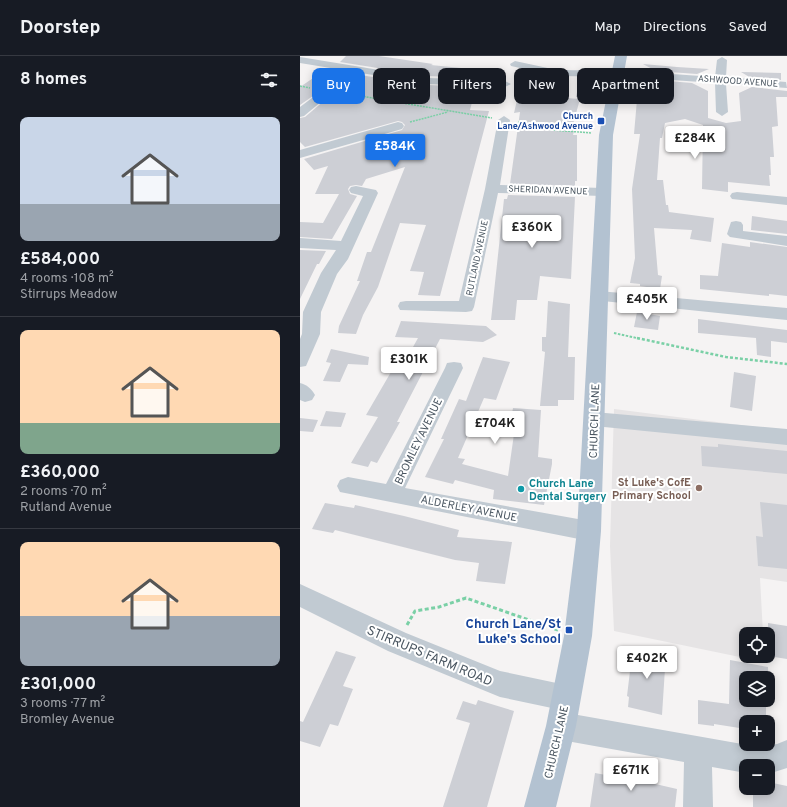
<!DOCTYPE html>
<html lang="en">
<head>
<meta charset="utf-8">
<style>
	body { margin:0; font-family:Overpass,sans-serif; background:#20242c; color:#f1f3f6; height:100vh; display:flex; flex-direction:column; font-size:15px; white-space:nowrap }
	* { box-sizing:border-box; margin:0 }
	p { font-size:13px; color:#9ea1a6 }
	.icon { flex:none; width:22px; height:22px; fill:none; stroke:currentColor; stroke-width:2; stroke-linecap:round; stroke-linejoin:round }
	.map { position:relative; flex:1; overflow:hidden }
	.panel { display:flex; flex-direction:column; background:#171b24; width:300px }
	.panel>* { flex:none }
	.top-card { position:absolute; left:12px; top:12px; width:380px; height:36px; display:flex; gap:8px }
	.controls { position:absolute; left:439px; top:571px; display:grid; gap:8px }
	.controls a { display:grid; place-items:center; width:36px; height:36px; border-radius:8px; background:#171b24; box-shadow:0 2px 10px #0003; font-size:20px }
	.price { position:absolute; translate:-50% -34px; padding:0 9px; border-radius:4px; background:#fff; color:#222; font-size:13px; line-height:26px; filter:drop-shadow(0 1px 2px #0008) }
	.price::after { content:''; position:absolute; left:50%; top:24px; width:12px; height:9px; margin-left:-6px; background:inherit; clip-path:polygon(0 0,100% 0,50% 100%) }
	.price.on { background:#1a73e8; color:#fff }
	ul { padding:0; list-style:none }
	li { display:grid; align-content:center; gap:8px; height:212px; padding:0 20px }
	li+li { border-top:1px solid #363941 }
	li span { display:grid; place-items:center; height:124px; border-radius:8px; color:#555 }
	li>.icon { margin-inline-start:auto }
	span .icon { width:72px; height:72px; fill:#fffc; stroke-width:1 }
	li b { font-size:17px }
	h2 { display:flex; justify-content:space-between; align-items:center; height:48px; padding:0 20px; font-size:17px }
	.tag { padding:0 14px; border-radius:8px; background:#171b24; box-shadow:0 2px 10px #0003; font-size:14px; line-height:36px }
	.tag.on { background:#1a73e8; color:#fff }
	header { display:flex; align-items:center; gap:24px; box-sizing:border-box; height:56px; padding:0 20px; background:#171b24; border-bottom:1px solid #363941 }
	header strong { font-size:19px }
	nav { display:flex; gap:22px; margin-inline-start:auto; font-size:14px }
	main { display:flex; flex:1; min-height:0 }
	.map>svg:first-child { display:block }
	.education { fill:#e6e4e5 }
	.building { fill:#cdcfd5 }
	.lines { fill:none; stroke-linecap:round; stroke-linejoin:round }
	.path-far3 { stroke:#7ad0a6; stroke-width:1.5; stroke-dasharray:2 1; stroke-linecap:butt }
	.path-far2 { stroke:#7ad0a6; stroke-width:2; stroke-dasharray:2.5 1.5; stroke-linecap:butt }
	.path-far1 { stroke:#7ad0a6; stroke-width:2.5; stroke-dasharray:3 2; stroke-linecap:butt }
	.path { stroke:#7ad0a6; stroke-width:3; stroke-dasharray:4 2.5; stroke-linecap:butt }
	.minor { fill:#c1cad2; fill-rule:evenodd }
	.major { fill:#b3c2d1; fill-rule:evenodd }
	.transit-dot { fill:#1a4fb4; stroke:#fff; stroke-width:1.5 }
	.education-dot { fill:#8d6e63; stroke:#fff; stroke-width:1.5 }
	.culture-dot { fill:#0f9aa8; stroke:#fff; stroke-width:1.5 }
	.labels { text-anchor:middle; stroke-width:4; stroke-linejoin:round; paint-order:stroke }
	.far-street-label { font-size:9px; fill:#4a5661; stroke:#fff }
	.far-transit-label { font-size:9px; font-weight:bold; fill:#164399; stroke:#fff; text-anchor:end }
	.street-label { font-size:11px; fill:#4a5661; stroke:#fff }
	.education-label { font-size:11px; font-weight:bold; fill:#785e54; stroke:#fff; text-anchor:end }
	.culture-label { font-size:11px; font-weight:bold; fill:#0d838f; stroke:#fff; text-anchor:start }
	.near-transit-label { font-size:13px; font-weight:bold; fill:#164399; stroke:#fff; text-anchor:end }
	.near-street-label { font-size:13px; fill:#4a5661; stroke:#fff }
</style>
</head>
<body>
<header>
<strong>Doorstep</strong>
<nav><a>Map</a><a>Directions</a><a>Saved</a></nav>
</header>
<main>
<section class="panel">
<h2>8 homes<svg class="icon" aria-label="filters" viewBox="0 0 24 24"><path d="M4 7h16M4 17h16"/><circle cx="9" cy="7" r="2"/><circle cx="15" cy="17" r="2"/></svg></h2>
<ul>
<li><span style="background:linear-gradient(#c9d6e8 70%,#9aa5b1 0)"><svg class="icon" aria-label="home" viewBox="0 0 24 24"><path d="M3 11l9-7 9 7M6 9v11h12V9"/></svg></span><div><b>£584,000</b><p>4 rooms · 108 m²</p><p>Stirrups Meadow</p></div></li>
<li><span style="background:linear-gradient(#ffd9b3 75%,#7fa58c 0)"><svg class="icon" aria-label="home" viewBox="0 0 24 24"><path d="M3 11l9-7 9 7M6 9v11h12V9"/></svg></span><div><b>£360,000</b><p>2 rooms · 70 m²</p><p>Rutland Avenue</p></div></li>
<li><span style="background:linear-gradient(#ffd9b3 60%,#9aa5b1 0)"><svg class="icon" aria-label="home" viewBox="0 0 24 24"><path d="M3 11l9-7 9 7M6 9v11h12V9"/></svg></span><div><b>£301,000</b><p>3 rooms · 77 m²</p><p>Bromley Avenue</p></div></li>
</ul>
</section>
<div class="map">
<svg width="487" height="751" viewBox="0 0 487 751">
	<rect width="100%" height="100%" fill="#f5f3f3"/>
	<path class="education" d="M314 353 487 375V526L460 522 463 578H446V600H464V606L314 575 310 490Z"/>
	<path class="building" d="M46 0H79L133 8 131 9 181 14 179 22 128 20 40 6Z
		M343 8 377 11 409 13 397 18 356 15Z
		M25 14 128 29 176 31 170 54 189 55 140 240 118 239 124 216 110 215 126 169 100 167 78 231 63 259 56 278 38 277 39 270 60 225H57L67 196H71L105 111 66 123 62 130 56 129 50 130 48 133 50 138 57 140 32 183 0 181V166L23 167 39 138H15L28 110 14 114 4 103 102 74 105 69 102 66 98 65 5 91 0 86V62L5 61 32 38 28 35H20L0 49V31Z
		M224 14 237 17 232 42 266 45V42L280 43 272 72H275L273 79H277V125H275V130L210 128 220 56 214 57Z
		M441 16 481 17V24L451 22Z
		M280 22H295L289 42 276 41Z
		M356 24 392 27 408 35V62L426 67 441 65 439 37 452 31 487 35V41H476L478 70 472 71 474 101H470L471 119H469L470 130 428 126V136L402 133 403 69 385 63 365 67 362 82H360L357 124H363L366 149H368L369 156 414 162 411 186 390 183 392 174 354 172 358 219 362 220 360 233 340 230V228L330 227 335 202 332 133 340 78H334L338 32Z
		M208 139 275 141 271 223 240 220 237 244H217L215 264H191L204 143H207Z
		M452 160 487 165V178L451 174Z
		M450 186 487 191V240L469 238V240L400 233V219L418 220 422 187 450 191Z
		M0 194 26 195 19 208H17L0 243Z
		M248 245 270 248 268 301H275L274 344H258V350H240L245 296 242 295V281H246Z
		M337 256 360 260 358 274 334 271Z
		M398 263 487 274V287L471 285V301L457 299 456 282 398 277Z
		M101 265 186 270 197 279 183 286 140 283 97 366H100L77 407 71 405 68 411 51 407 78 361 66 359 91 316 98 307 103 309 118 282 95 281Z
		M31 293 69 301 68 309 48 308 40 326 23 325 31 307 26 306Z
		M183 301 210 306 196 344 184 342 158 402 165 403 162 408 208 420 215 371 214 369 210 368 213 352 241 354 238 401 252 403V408L244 449 193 443 194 434 155 424 153 428 125 421 144 383H141L159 343 166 345Z
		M434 316 456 320 452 355 430 351Z
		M26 355 46 357 41 371 20 370Z
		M0 362 18 364 13 376 0 375Z
		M418 388 487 395V418L402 410 401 390 418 391Z
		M460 446 487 449V513L458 510 456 480 463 481Z
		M25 447 54 452 55 449 104 460 159 474 157 481 212 486 205 528 176 525 179 507 155 504 35 474 33 477 12 473Z
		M468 567 487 570V603L468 600Z
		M333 590 366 597 362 659 328 651 329 641 327 640Z
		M36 595 56 601 43 630 53 633 38 670 30 668 20 691 0 685V665L3 666Z
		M430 604 468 611 469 639 468 622H446V644H466V661H464V666H446V673L414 668V670L398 668V644L429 648Z
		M178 644 214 655 187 751H143L170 667 156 663 163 645 176 649Z
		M295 717 306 719V717L333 723 334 717 351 721V727L377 733 375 751H290Z
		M468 726 487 730V751H453V732H468Z"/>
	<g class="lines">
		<path class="path-far3" d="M0 30 10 32
			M37 36 192 62
			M110 66 148 56
			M218 66 252 74 292 77"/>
		<path class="path-far2" d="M314 277 341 283"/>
		<path class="path-far1" d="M337 282 426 301 487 308"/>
		<path class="path" d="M107 569 115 555 139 551 166 542 258 574"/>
		<path class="minor" d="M0 1 128 22 205 25 211 28 205 31 128 28 0 7Z
			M422 1 427 4 426 21 486 26 487 32 426 28 428 56 422 60 416 56 415 27 329 21 257 20 211 10 210 8 215 5 257 14 329 15 415 21 417 4Z
			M24 35 28 36 30 38 28 40 4 60 0 61V51L20 36Z
			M204 60 210 64 200 129 303 132 308 133 310 136 308 139 303 140 198 137 174 251 172 255 166 256 100 254 98 250 100 246 106 245H159L185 133 198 64Z
			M98 66 102 67 104 70 102 73 0 102V94Z
			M56 130 76 134 78 137 48 203 37 218 21 256 20 278 6 310 0 311V283L2 278 3 256 21 217 36 194 0 192V182L41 185 63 140 51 137 49 134 51 131Z
			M437 136 487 141V149L432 143 430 140 432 137Z
			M436 165 441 166 443 169V175L487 180V190L430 181 427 178 431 166Z
			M299 235 487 252V264L293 244 291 240 293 236Z
			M154 306 161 307 163 312 105 432 289 465 297 468 300 475 297 482 289 485 40 436 37 430 40 424 48 421 86 428 145 312 147 307Z
			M0 327C7 329 11 332 15 339L12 344 5 346 0 344Z
			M294 356 487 373V389L294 370 287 368 284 363 287 358Z
			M0 528 106 577 200 615 266 629 275 633 279 642 275 651 266 655 200 641 88 595 0 551Z
			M261 656 459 691 477 688 487 684V712L468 718V710H446V717L412 711 413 751H383L384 706 261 684 251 680 247 670 251 660Z"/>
		<path class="major" d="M315 0H327L313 79 301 475 292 580 276 670 256 751H224L246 670 264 580 277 475 299 79Z"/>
	</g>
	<g class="transit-dot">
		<rect x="297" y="61" width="8" height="8" rx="2"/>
		<rect x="265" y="570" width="8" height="8" rx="2"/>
	</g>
	<circle class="education-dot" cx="399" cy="432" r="4"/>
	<circle class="culture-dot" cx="221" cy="433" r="4"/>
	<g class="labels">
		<g class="far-street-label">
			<text transform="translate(438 25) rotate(4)" y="3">ASHWOOD AVENUE</text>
			<text transform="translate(248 134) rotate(2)" y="3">SHERIDAN AVENUE</text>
			<text transform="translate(177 202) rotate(-78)" y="3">RUTLAND AVENUE</text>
		</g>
		<g class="far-transit-label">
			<text x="293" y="63">Church<tspan x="293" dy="10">Lane/Ashwood Avenue</tspan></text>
		</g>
		<g class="street-label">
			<text transform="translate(294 365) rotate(-88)" y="4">CHURCH LANE</text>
			<text transform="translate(118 385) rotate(-64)" y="4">BROMLEY AVENUE</text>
			<text transform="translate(169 452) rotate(11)" y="4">ALDERLEY AVENUE</text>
			<text transform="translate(256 686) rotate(-77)" y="4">CHURCH LANE</text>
		</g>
		<g class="education-label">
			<text x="391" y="430">St Luke's CofE<tspan x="391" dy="13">Primary School</tspan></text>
		</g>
		<g class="culture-label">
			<text x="229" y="431">Church Lane<tspan x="229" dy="13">Dental Surgery</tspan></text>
		</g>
		<g class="near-transit-label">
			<text x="261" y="572">Church Lane/St<tspan x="261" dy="15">Luke's School</tspan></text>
		</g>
		<g class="near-street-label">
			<text transform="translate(130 599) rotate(23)" y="5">STIRRUPS FARM ROAD</text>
		</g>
	</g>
</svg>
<div class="controls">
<a><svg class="icon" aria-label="locate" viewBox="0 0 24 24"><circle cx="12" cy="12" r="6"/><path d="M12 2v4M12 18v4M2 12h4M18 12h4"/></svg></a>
<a><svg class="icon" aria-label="layers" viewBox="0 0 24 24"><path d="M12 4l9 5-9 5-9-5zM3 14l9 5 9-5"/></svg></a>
<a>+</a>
<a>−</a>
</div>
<b class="price" style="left:395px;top:104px">£284K</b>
<b class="price on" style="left:95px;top:112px">£584K</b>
<b class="price" style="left:232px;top:193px">£360K</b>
<b class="price" style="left:347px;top:265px">£405K</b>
<b class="price" style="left:109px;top:325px">£301K</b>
<b class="price" style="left:195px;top:389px">£704K</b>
<b class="price" style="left:347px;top:624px">£402K</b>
<b class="price" style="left:331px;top:736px">£671K</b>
<div class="top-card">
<a class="tag on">Buy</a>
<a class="tag">Rent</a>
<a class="tag">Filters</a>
<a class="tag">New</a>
<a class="tag">Apartment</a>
</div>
</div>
</main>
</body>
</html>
